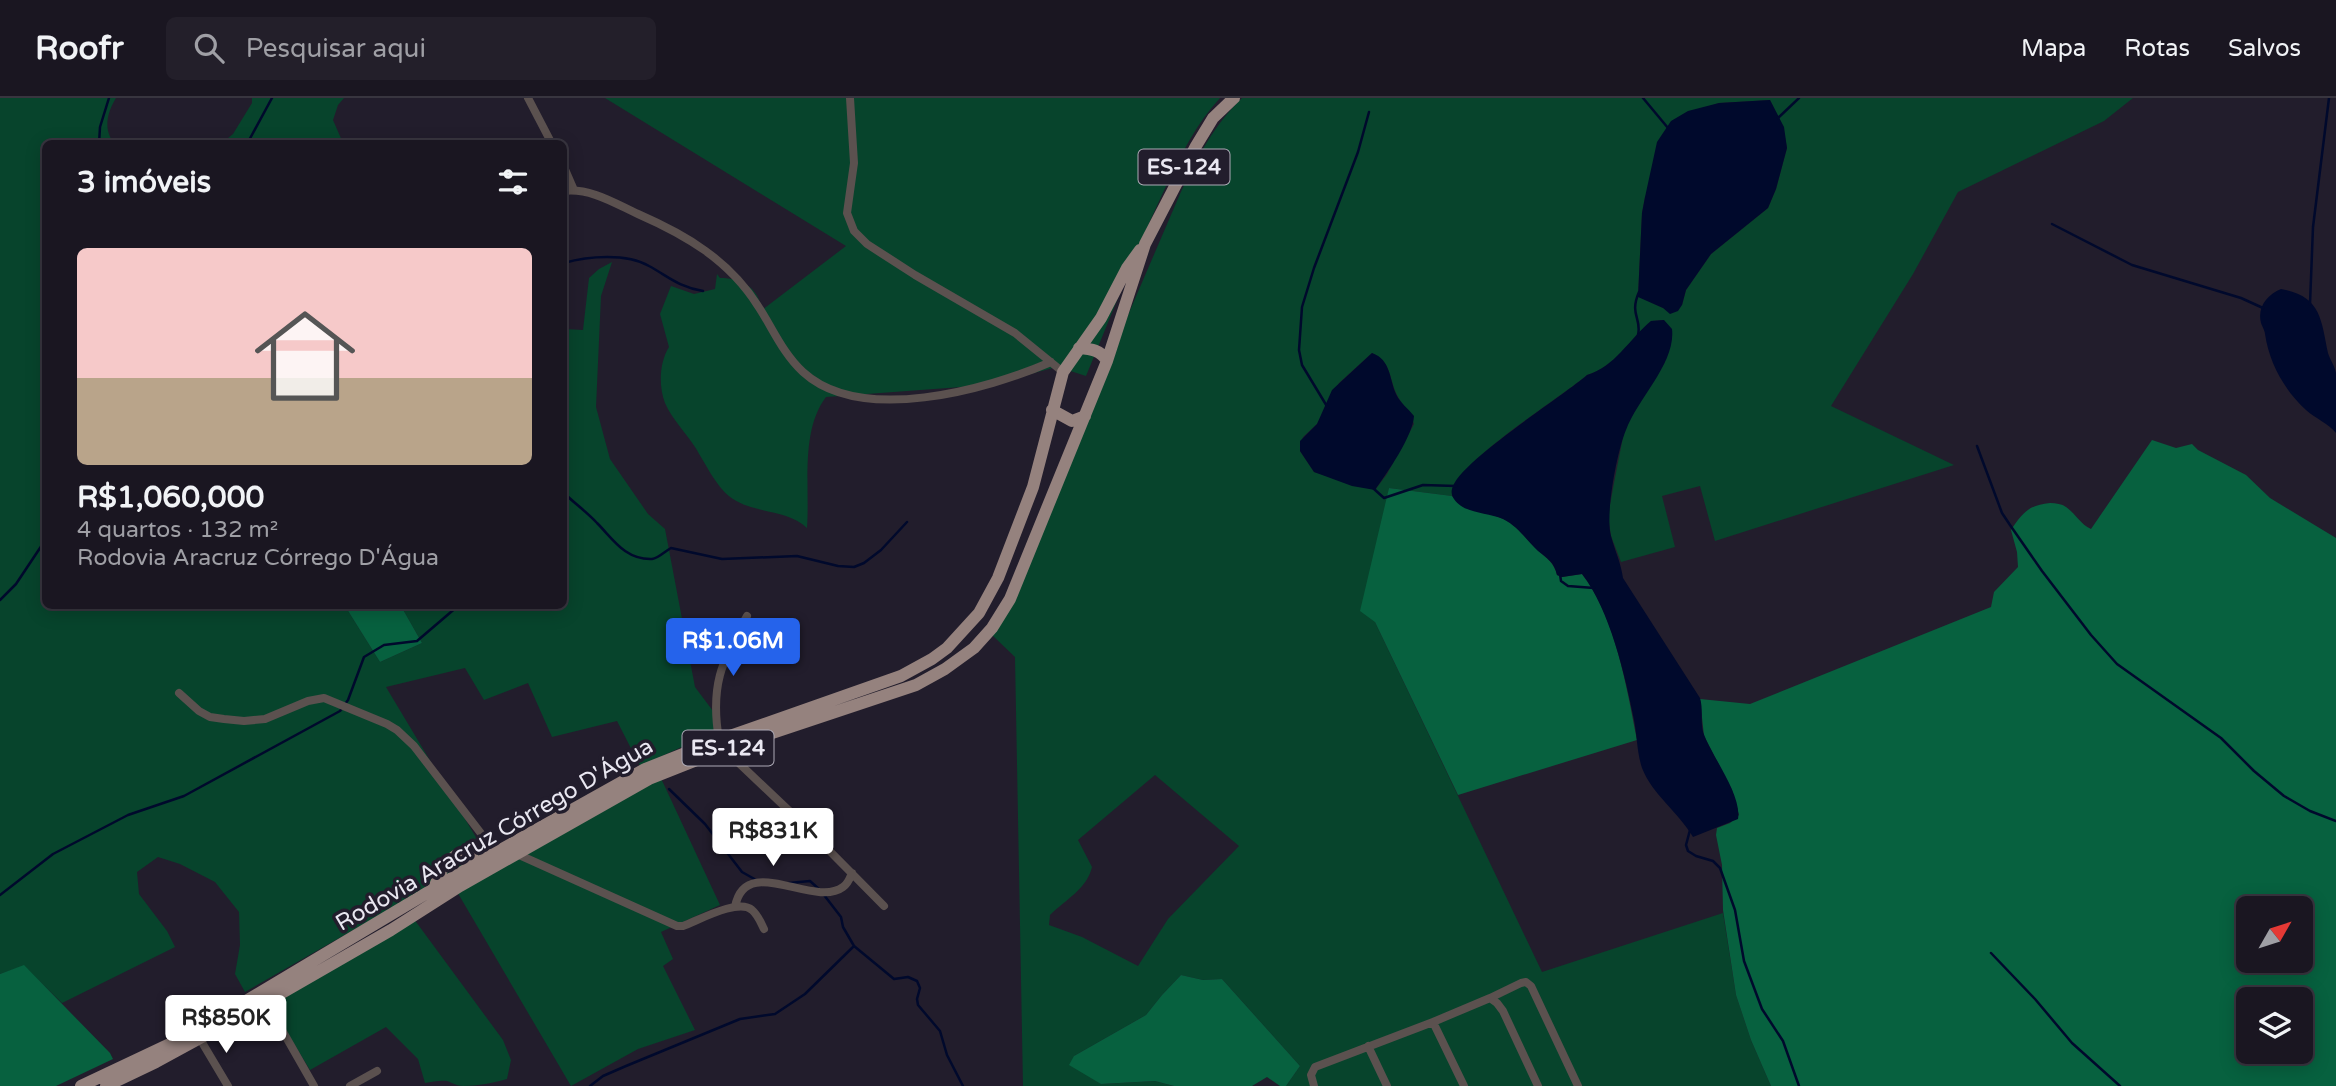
<!DOCTYPE html>
<html lang="pt">
<head>
<meta charset="utf-8">
<style>
	body { margin:0; font-family:"Varela Round",sans-serif; background:#231f2a; color:#f1f3f6; height:100vh; display:flex; flex-direction:column; font-size:26px; white-space:nowrap }
	* { box-sizing:border-box; margin:0 }
	p { font-size:23px; color:#9f9fa5 }
	.icon { flex:none; width:38px; height:38px; fill:none; stroke:currentColor; stroke-width:2; stroke-linecap:round; stroke-linejoin:round }
	.map { position:relative; flex:1; overflow:hidden }
	.details { position:absolute; left:42px; top:42px; width:525px; height:469px; display:flex; flex-direction:column; background:#1a1621; border-radius:10px; box-shadow:0 4px 18px #0003,0 0 0 2px #38353f }
	.details>* { flex:none }
	.needle { width:46px; rotate:51deg }
	.controls { position:absolute; left:2236px; top:798px; display:grid; gap:14px }
	.controls a { display:grid; place-items:center; width:77px; height:77px; border-radius:10px; background:#1a1621; box-shadow:0 4px 18px #0003,0 0 0 2px #38353f; font-size:35px }
	.price { position:absolute; translate:-50% -60px; padding:0 16px; border-radius:7px; background:#fff; color:#222; font-size:23px; line-height:46px; filter:drop-shadow(0 2px 4px #0008) }
	.price::after { content:''; position:absolute; left:50%; top:42px; width:21px; height:16px; margin-left:-10px; background:inherit; clip-path:polygon(0 0,100% 0,50% 100%) }
	.price.on { background:#2563eb; color:#fff }
	ul { padding:0; list-style:none }
	li { display:grid; align-content:center; gap:14px; height:371px; padding:0 35px }
	li+li { border-top:2px solid #38353f }
	li span { display:grid; place-items:center; height:217px; border-radius:10px; color:#555 }
	li>.icon { margin-inline-start:auto }
	span .icon { width:126px; height:126px; fill:#fffc; stroke-width:1 }
	li b { font-size:30px }
	h2 { display:flex; justify-content:space-between; align-items:center; height:84px; padding:0 35px; font-size:30px }
	header { display:flex; align-items:center; gap:42px; box-sizing:border-box; height:98px; padding:0 35px; background:#1a1621; border-bottom:2px solid #38353f }
	header strong { font-size:33px }
	nav { display:flex; gap:38px; margin-inline-start:auto; font-size:24px }
	.search { width:490px; height:63px; background:#231f2a; display:flex; align-items:center; gap:18px; box-sizing:border-box; padding:0 24px; border-radius:10px; color:#9f9fa5; font-size:26px }
	.map>svg:first-child { display:block }
	.green { fill:#07442c; fill-rule:evenodd }
	.forest { fill:#07613f; fill-rule:evenodd }
	.water { fill:#00092c }
	.lines { fill:none; stroke-linecap:round; stroke-linejoin:round }
	.stream { stroke:#00092c; stroke-width:2.5 }
	.minor { stroke:#5b514f; stroke-width:8 }
	.primary { stroke:#95827e; stroke-width:12 }
	.labels { text-anchor:middle; stroke-width:7; stroke-linejoin:round; paint-order:stroke }
	.shield { fill:#221d2c; stroke:#adaab6; stroke-width:2 }
	.shield-label { font-size:21px; font-weight:bold; fill:#e9e7f1 }
	.street-label { font-size:23px; fill:#e9e7f1; stroke:#221d2c }
</style>
</head>
<body>
<header>
<strong>Roofr</strong>
<div class="search"><svg class="icon" aria-label="search" viewBox="0 0 24 24"><circle cx="10" cy="10" r="6"/><path d="M15 15l6 6"/></svg>Pesquisar aqui</div>
<nav><a>Mapa</a><a>Rotas</a><a>Salvos</a></nav>
</header>
<div class="map">
<svg width="2336" height="988" viewBox="0 0 2336 988">
	<rect width="100%" height="100%" fill="#221d2c"/>
	<path class="green" d="M0 0H116C107 15 103 31 114 45L46 46V508H345L380 564 422 545 401 508H564V231L583 232 589 180 599 171 612 164 601 198 596 309 610 361 648 416 665 431 695 589 716 617 719 632 640 668 617 623 552 639 528 585 484 602 465 570 386 589 486 756 245 894 235 876 240 847 239 814 215 784 180 766 158 759 137 774 139 796 167 833 175 849 62 905 24 868 0 876Z
		M252 0H344L338 7 333 22 343 45H222L233 36 252 5Z
		M605 0H1220C1196 26 1182 55 1167 86 1137 149 1113 214 1086 278L1061 270H1053L988 287 826 299C800 333 810 390 807 430 787 411 756 416 733 401 718 392 705 365 695 349 686 335 672 321 665 305 658 287 660 263 669 249L660 216 671 188 694 196 715 191 717 176 720 180C742 180 758 189 762 212L846 148Z
		M1242 0H2133L2104 23 1958 94 1913 176 1831 308 1954 367 1715 443 1700 388 1662 398 1675 449 1621 464 1611 438 1608 418 1614 385 1624 334 1636 309 1665 264 1664 222 1651 223C1630 242 1615 269 1587 277 1561 300 1450 367 1452 398L1389 390 1375 524 1542 874 1723 815 1736 897 1751 942 1771 988H1286L1300 968 1222 881 1203 882 1181 877 1162 897 1146 917 1074 958 1101 986 1155 983 1174 988H1023L1015 559 991 536 1180 96C1197 60 1213 28 1242 0ZM1770 2 1783 29 1787 50 1776 91 1768 110 1711 156 1686 192 1682 207 1663 210 1638 198 1642 115 1645 99 1704 10 1719 5ZM1372 255C1393 267 1388 278 1397 297 1403 309 1410 312 1414 326L1387 376 1375 392 1314 374 1300 353 1303 339 1317 326 1339 285ZM1155 677 1239 748 1168 821 1138 868 1082 839 1049 827 1050 817C1065 802 1087 791 1092 769L1078 742Z
		M659 676 720 807 661 834 673 861 663 868 695 932 638 951 571 988 456 792Z
		M411 817 503 942 511 962 507 981C493 985 478 988 463 988 457 988 453 985 447 983 440 982 432 984 425 985L418 961 386 929 310 972 266 900Z"/>
	<path class="forest" d="M2152 342 2176 350 2192 346 2198 352 2246 377 2270 400 2336 440V988H1771L1751 942 1736 897 1723 812 1722 767 1716 737 1717 730 1730 725 1739 717 1732 692 1704 638 1700 601 1750 606 1991 509 1994 494 2018 469 2017 454 2011 432C2023 414 2029 407 2050 405 2056 405 2062 406 2066 409 2076 416 2080 426 2091 431ZM2249 810H2301V863H2249ZM2249 901H2301V954H2249Z
		M1389 390 1452 398C1466 416 1482 412 1501 420 1518 427 1525 441 1538 452 1547 461 1554 464 1557 477L1562 479 1582 476C1615 518 1627 590 1637 642L1458 697 1375 524 1360 513Z
		M345 508H401L422 545 380 564Z
		M24 867 110 955 113 961 56 988H0V876Z
		M1181 877 1203 882 1222 881 1300 968 1286 988H1280L1267 979 1252 988H1174L1155 983 1101 986 1069 967 1074 958 1146 917 1162 897Z"/>
	<path class="water" d="M1770 2 1784 29 1787 50 1776 91 1768 110 1711 156 1686 192 1682 207 1678 213 1670 216 1663 210 1638 199 1642 115 1645 99 1657 44 1671 23 1688 13 1719 5Z
		M2281 191C2321 198 2321 221 2328 255 2330 262 2335 268 2336 275 2336 294 2336 316 2336 335 2328 325 2316 321 2306 312 2284 292 2269 264 2265 236 2265 233 2262 228 2261 225 2257 209 2267 197 2281 191Z
		M1664 222 1672 231C1676 265 1638 300 1626 332 1617 353 1605 417 1611 438 1615 453 1621 465 1623 480L1700 600C1704 613 1699 627 1705 639 1714 661 1742 698 1738 721L1693 739C1679 715 1652 696 1642 670 1637 655 1637 637 1634 622 1625 577 1610 512 1582 476L1562 479 1557 477C1554 464 1548 461 1538 453 1526 442 1519 429 1503 421 1487 414 1464 416 1454 401 1452 398 1451 395 1452 391 1457 365 1562 299 1587 277 1615 269 1629 241 1651 223Z
		M1372 255C1391 262 1389 280 1396 296 1400 305 1408 310 1414 318 1413 338 1387 375 1375 392L1352 388 1314 374 1300 353V343L1317 326 1332 292Z"/>
	<g class="lines">
		<path class="stream" d="M1643 0 1668 30
			M1778 20 1799 0
			M99 46 100 29 109 0
			M247 46 272 0
			M2052 126 2132 167 2241 200 2263 210
			M564 165C588 158 627 155 649 168 669 179 679 189 703 193
			M2310 206 2313 129 2329 0
			M1638 237C1642 220 1629 217 1639 194
			M1328 310 1302 267 1299 252 1302 209 1314 170 1358 54 1369 14
			M1977 348 2002 415 2010 427 2042 473 2091 537 2117 566 2221 640 2254 673 2284 698 2310 713 2336 723
			M1374 391 1384 400 1423 387 1456 388
			M564 395C574 405 587 414 597 425 613 441 625 462 652 461 659 460 665 453 671 450L722 461 797 458 838 468 854 469 864 465 881 452 907 424
			M1560 476 1561 483 1568 488 1594 490
			M0 502 16 486 46 441
			M669 691 705 726 742 774 758 783
			M1690 732 1686 747 1688 753 1696 758 1713 763 1720 770 1735 812 1744 863 1762 911 1783 943 1799 988
			M789 785 810 783 820 792
			M0 797 53 756 128 717 184 698 340 613 348 602 364 559 384 547 417 543 458 508
			M824 797 841 819 843 829 854 848 894 881 908 879 917 883 920 890 917 901 918 907 940 933 947 957 963 988
			M1991 855 2035 901 2072 945 2120 988
			M590 988 603 978 626 968 740 921 775 916 805 896 854 848"/>
		<path class="minor" d="M528 0 552 46
			M850 0 854 65 847 115 854 133 867 146 915 177 1015 235 1063 274
			M564 69 574 92
			M564 93C591 90 614 105 638 116 686 137 729 162 758 208 772 229 783 256 803 274 861 327 986 292 1051 264
			M179 595 199 613 210 619 224 621 244 623 265 621 308 603 324 600 387 626 397 632 414 648 496 755
			M719 642C710 589 721 564 747 518
			M724 651 802 725 884 808
			M517 756 677 828H683C699 822 739 800 752 812 758 817 761 825 764 831
			M735 809C745 754 814 811 843 789 848 786 850 780 852 775
			M1490 900 1521 885 1526 884 1531 888 1578 988
			M266 904 314 988
			M200 941 228 988
			M1368 948 1387 988
			M350 988 377 973
			M1314 988 1311 977 1315 969 1433 924
			M1464 988 1433 924 1490 900 1497 905 1503 913 1538 988"/>
		<path class="primary" d="M1079 250C1091 251 1101 252 1107 263
			M1052 312 1072 323 1085 318
			M434 791C439 775 445 763 460 755L472 759 480 770
			M81 988 189 937 477 765 645 671 713 644 901 578 932 561 947 550 979 515 998 480 1033 389 1063 274 1101 220 1127 170 1140 152
			M106 988 156 964 266 904 391 832 460 788 649 681 727 650 916 587 945 571 974 550 992 530 1010 501 1107 263 1145 146 1196 48 1213 20 1234 0"/>
	</g>
	<g class="labels">
		<g class="shield">
			<rect x="1138.5" y="51.5" width="91" height="35" rx="5"/>
			<rect x="682.5" y="632.5" width="91" height="35" rx="5"/>
		</g>
		<g class="shield-label">
			<text x="1184" y="76">ES-124</text>
			<text x="728" y="657">ES-124</text>
		</g>
		<g class="street-label">
			<text transform="translate(494 736) rotate(-30)" y="8">Rodovia Aracruz Córrego D'Água</text>
		</g>
	</g>
</svg>
<div class="controls">
<a><svg class="needle" viewBox="-14 -14 28 28"><path d="M0-13l5 13h-10z" fill="#e53935"/><path d="M0 13l5-13h-10z" fill="#9f9fa5"/></svg></a>
<a><svg class="icon" aria-label="layers" viewBox="0 0 24 24"><path d="M12 4l9 5-9 5-9-5zM3 14l9 5 9-5"/></svg></a>
</div>
<b class="price on" style="left:733px;top:580px">R$1.06M</b>
<b class="price" style="left:773px;top:770px">R$831K</b>
<b class="price" style="left:226px;top:957px">R$850K</b>
<section class="details">
<h2>3 imóveis<svg class="icon" aria-label="filters" viewBox="0 0 24 24"><path d="M4 7h16M4 17h16"/><circle cx="9" cy="7" r="2"/><circle cx="15" cy="17" r="2"/></svg></h2>
<ul>
<li><span style="background:linear-gradient(#f6c9c9 60%,#b9a48a 0)"><svg class="icon" aria-label="home" viewBox="0 0 24 24"><path d="M3 11l9-7 9 7M6 9v11h12V9"/></svg></span><div><b>R$1,060,000</b><p>4 quartos · 132 m²</p><p>Rodovia Aracruz Córrego D'Água</p></div></li>
</ul>
</section>
</div>
</body>
</html>
